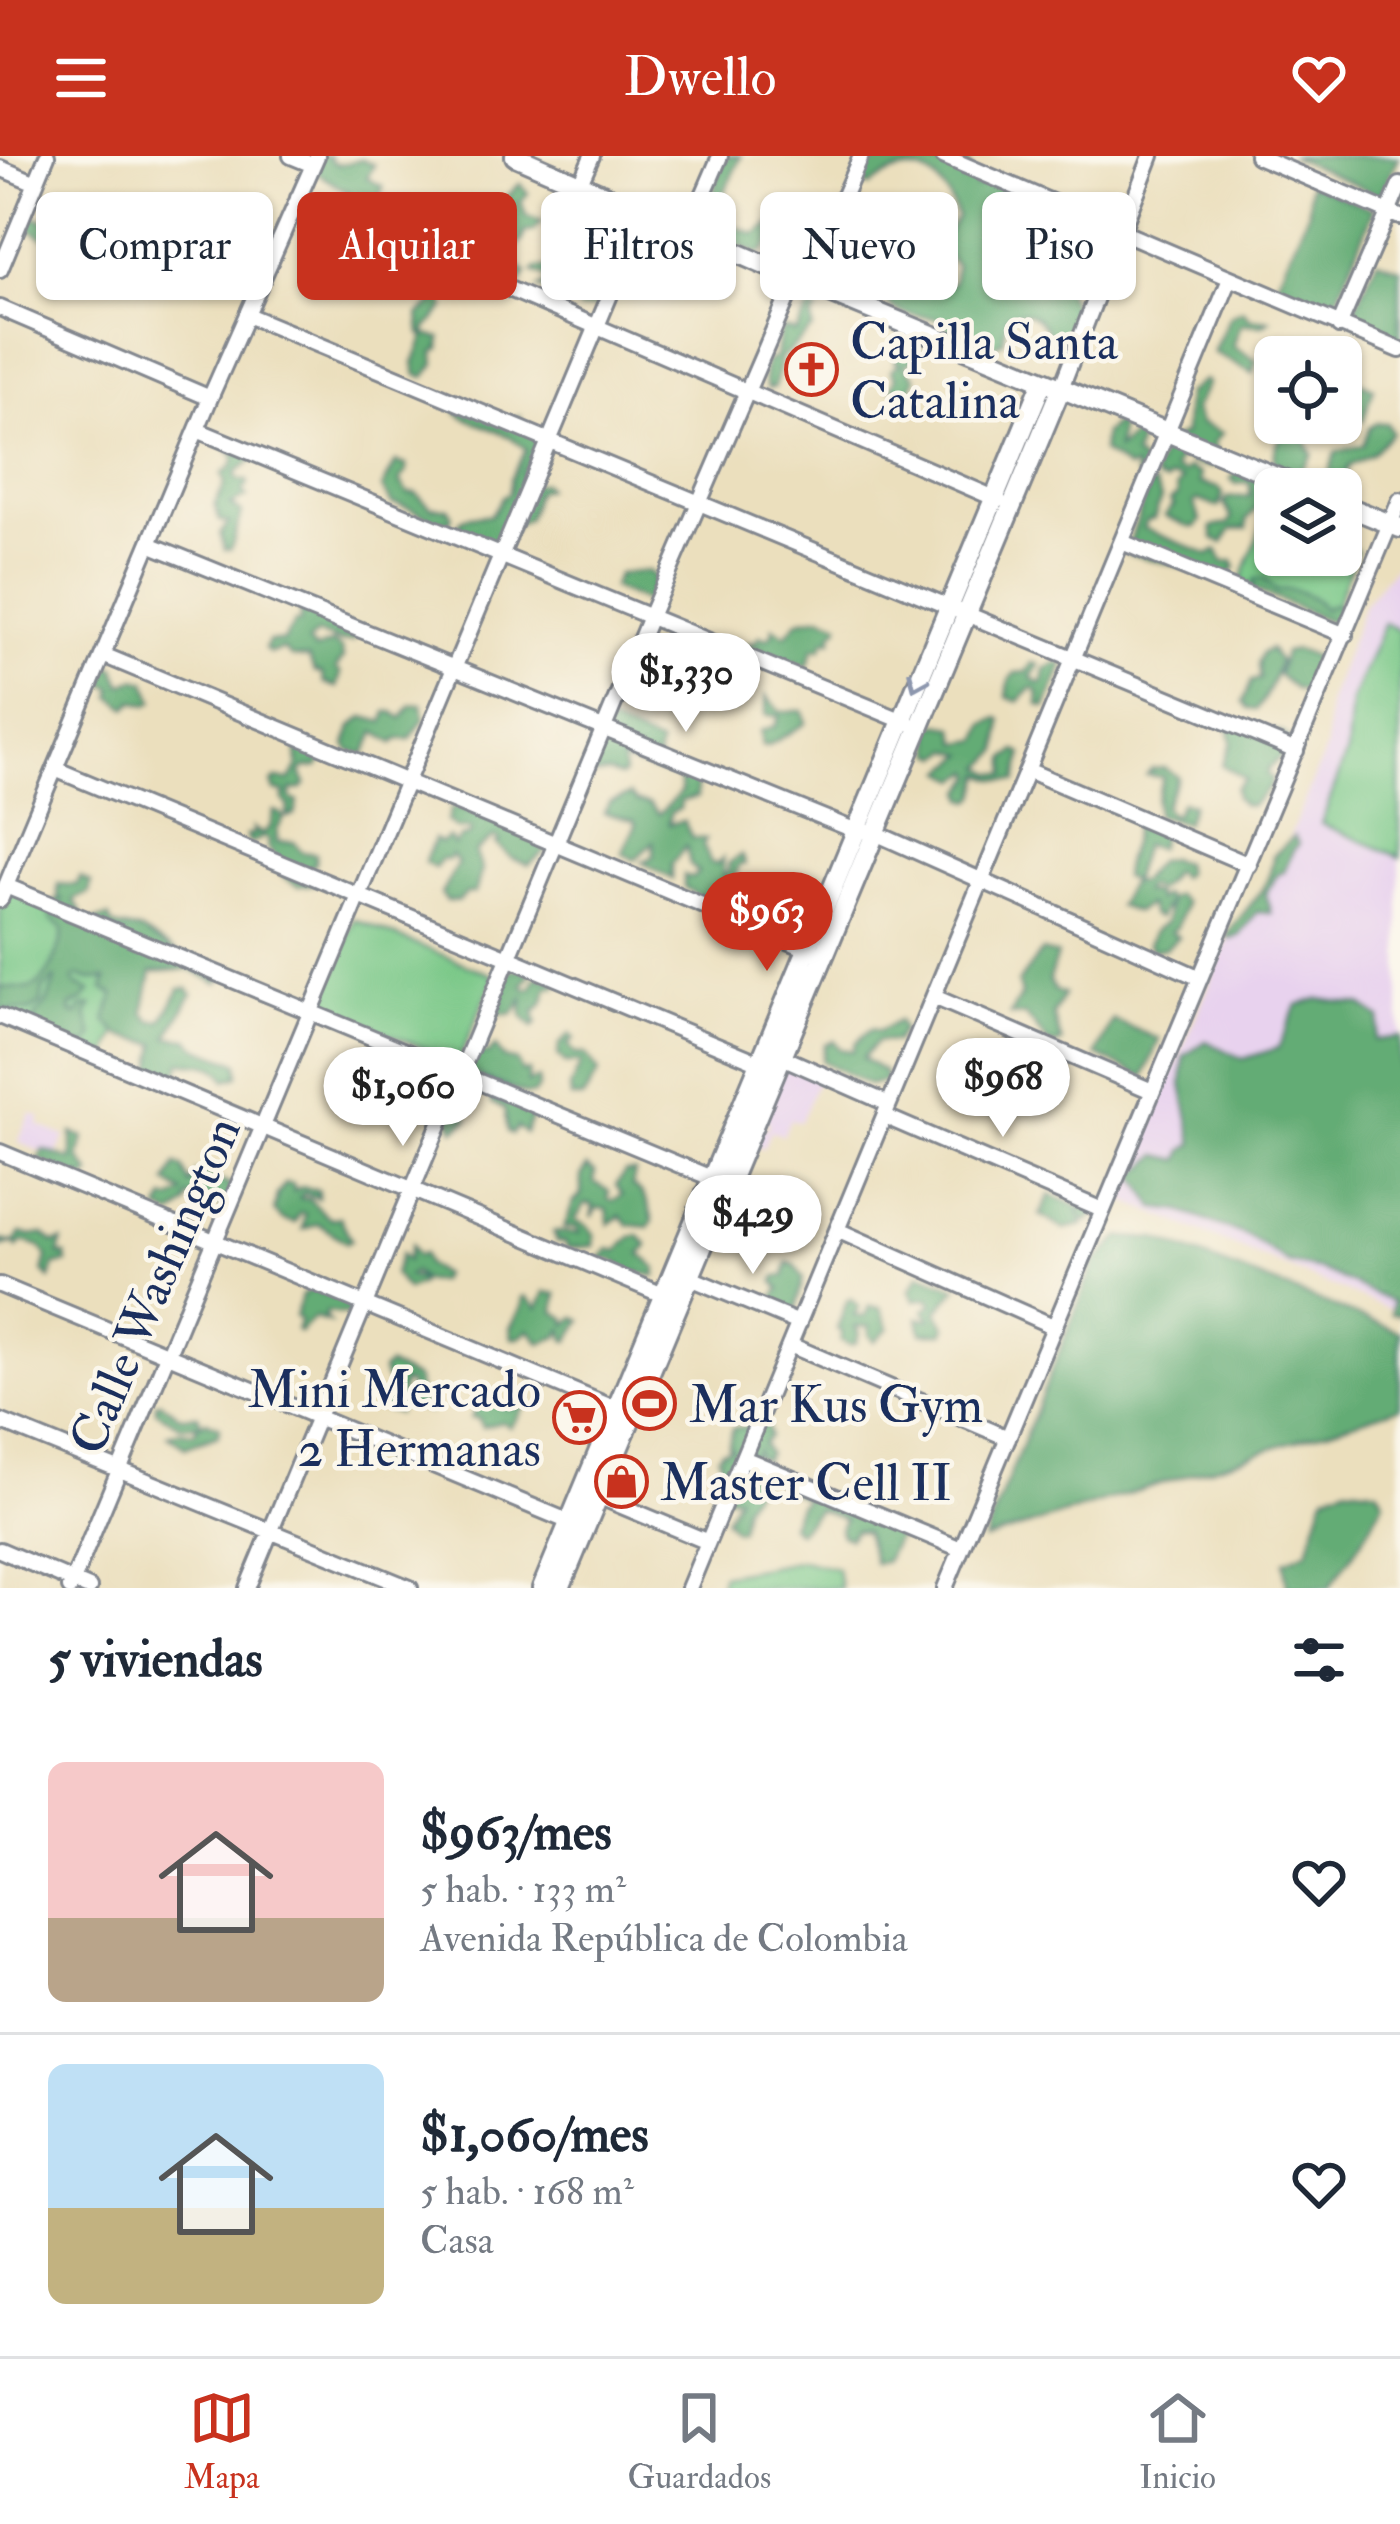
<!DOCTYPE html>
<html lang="es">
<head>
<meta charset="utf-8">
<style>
	body { margin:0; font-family:"IM FELL Double Pica",serif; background:#f2f2f3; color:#1f2937; height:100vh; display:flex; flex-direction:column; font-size:45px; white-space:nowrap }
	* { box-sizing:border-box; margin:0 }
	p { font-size:39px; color:#747a83 }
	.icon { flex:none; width:66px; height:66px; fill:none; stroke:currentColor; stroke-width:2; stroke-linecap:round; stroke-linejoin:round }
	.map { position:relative; height:1432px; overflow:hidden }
	.side { display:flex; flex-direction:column; background:#fff; flex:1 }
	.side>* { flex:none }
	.top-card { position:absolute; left:36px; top:36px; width:1329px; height:108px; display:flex; gap:24px }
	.buttons { position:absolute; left:1254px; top:180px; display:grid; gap:24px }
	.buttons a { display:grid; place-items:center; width:108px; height:108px; border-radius:18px; background:#fff; box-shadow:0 3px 9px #0004; font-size:60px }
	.price { position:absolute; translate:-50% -102px; padding:0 27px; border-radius:42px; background:#fff; color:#222; font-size:39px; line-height:78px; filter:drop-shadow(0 3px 6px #0008) }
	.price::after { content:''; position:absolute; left:50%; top:72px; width:36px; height:27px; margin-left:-18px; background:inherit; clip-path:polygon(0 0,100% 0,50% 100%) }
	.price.active { background:#c8321e; color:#fff }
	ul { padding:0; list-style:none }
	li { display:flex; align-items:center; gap:36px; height:300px; padding:0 48px }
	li+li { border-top:3px solid #e0e1e3 }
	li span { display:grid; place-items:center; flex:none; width:336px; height:240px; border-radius:18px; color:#555 }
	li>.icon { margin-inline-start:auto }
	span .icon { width:144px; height:144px; fill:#fffc; stroke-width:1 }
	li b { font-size:51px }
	h2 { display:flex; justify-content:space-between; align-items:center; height:144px; padding:0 48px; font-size:51px }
	.chip { padding:0 42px; border-radius:18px; background:#fff; box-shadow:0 3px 9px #0004; font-size:42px; line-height:108px }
	.chip.active { background:#c8321e; color:#fff }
	header { display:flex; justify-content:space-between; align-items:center; height:156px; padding:0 48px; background:#c8321e; color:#fff; font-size:54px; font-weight:600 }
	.tab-bar { display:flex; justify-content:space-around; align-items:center; height:168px; border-top:3px solid #e0e1e3; background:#fff; font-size:33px; color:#747a83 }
	.tab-bar a { display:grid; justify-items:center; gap:6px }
	.tab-bar .active { color:#c8321e }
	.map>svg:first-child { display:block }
	.built { fill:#e8d2ee }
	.green { fill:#7ac888; stroke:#4a7c73; stroke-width:3 }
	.forest { fill:#63ac74; stroke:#3f6e69; stroke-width:3 }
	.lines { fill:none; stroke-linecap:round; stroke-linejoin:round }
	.street-casing { stroke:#83878e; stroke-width:20 }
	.secondary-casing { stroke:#83878e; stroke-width:24 }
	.street { stroke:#fff; stroke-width:14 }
	.secondary { stroke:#fff; stroke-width:18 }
	.oneway { stroke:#8d97ae }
	.labels { text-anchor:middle; stroke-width:9; stroke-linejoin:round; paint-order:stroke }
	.poi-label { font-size:51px; fill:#1b2f5e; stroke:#fbf7ec; text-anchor:start }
	.street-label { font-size:51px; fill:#1b2f5e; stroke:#fbf7ec }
</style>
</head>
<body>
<header><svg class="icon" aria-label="menu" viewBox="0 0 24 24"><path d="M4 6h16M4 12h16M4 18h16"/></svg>Dwello<svg class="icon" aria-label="heart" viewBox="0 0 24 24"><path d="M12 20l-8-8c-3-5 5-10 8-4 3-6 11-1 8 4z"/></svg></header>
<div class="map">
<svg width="1400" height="1432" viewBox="0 0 1400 1432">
	<rect width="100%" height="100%" fill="#fbf7ec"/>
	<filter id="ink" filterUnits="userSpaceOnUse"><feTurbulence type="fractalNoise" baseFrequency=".00833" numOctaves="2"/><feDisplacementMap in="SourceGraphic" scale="24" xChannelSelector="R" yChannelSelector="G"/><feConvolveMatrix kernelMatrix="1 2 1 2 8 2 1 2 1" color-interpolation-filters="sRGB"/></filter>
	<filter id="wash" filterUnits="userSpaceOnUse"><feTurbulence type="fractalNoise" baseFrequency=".004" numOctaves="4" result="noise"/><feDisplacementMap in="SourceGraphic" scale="48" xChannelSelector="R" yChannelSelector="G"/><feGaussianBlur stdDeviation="2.7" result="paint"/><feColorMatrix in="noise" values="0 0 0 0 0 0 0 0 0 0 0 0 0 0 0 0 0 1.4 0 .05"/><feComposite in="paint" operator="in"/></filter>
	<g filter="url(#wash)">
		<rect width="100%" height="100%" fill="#ebdfbd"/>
		<path class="built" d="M1400 404V1158L1119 1043 1231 778 1262 748 1326 592 1328 546 1364 449Z
			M786 906 819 921 800 966 790 963 783 980 771 975 763 993 745 986 753 968 767 973 769 966 762 963Z
			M31 957 41 961 38 969 65 980 56 1002 18 986Z"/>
		<path class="green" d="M1266 359 1275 362V399H1341V388L1357 394 1331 462 1241 425Z
			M1384 467 1400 475V701L1321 668 1347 596 1351 545Z
			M6 730 152 790 108 900 0 855V744Z
			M354 763 495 820 458 906 320 850Z
			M801 1404 837 1412 840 1432H719L721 1419Z"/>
		<path class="forest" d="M306 0H330V5L339 9 361 3 374 9 367 22 383 31 380 41 359 45 353 54 345 51 343 41 348 36 314 15Z
			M728 0H741L715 56 719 64 755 78 770 68C774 81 770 92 759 98L709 77 704 69 721 10Z
			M869 0H966L976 31 985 26 1038 47 1037 56 1023 77 1040 84 1048 103 1065 108V133L1080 167 1076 184 1061 192C1044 174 1039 149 1007 159L1003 185 988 194 947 183V165C912 154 887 169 879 123L873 118 866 135 859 142 850 138 846 127 837 133 823 125C819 105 843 69 853 49H863L872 54 869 72 875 78 887 66 897 67 909 83 906 91 881 103 882 113 888 120 895 114 901 121 891 136 919 139 934 129 953 127 956 109 938 90 957 61C941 13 913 0 870 30L862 29 859 13Z
			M1290 0H1398L1381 40Z
			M1310 27 1374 53 1332 155 1275 131 1308 56Z
			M520 28 528 37 521 45 526 60 542 65 533 75 525 76 523 84 511 95 518 110 527 117 519 129 511 120 499 116 497 110 479 105 474 99 479 87 473 68 476 63 463 54 465 47 471 53 486 58 491 51 511 61V47L505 42Z
			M31 59 73 76 82 66 86 73 84 80 77 78 79 81 66 114 68 119 55 135 49 133 53 94 46 83 23 69Z
			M1377 104 1400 112V185L1350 163Z
			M555 111 553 118 559 129 580 134 585 142 597 126 601 130 595 135 596 150 580 153 568 139 538 133 545 129 548 122 533 116 537 112Z
			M438 143 444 144 445 152 427 172 426 179 441 182 440 193 434 196 435 208 425 221 417 219 414 207 425 180 421 178 419 159Z
			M813 153 817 155 812 162V173L780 204 775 231 768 233C763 226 764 215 766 206L776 201 779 178 784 173 796 176 808 154Z
			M1243 154 1250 162 1270 164 1263 169 1241 168 1233 190 1257 205 1253 217 1213 196 1230 160Z
			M909 174 923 179 916 201 905 209 916 222 908 238 901 232 891 233 896 221 891 214 900 207 895 205 901 177Z
			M1341 218 1374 232 1363 265 1341 252Z
			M1204 224 1208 227 1194 254 1200 267 1222 277 1213 287 1222 308C1208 315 1187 308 1180 298L1174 313 1184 317 1188 312 1200 318V327L1219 332 1223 338 1219 351 1198 344 1193 347 1201 364 1197 370 1189 371 1165 360 1174 349 1170 345 1178 339 1177 331 1182 324 1171 321 1166 326 1156 323 1154 317 1166 286 1184 278 1186 238Z
			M458 249 504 265 520 260 521 266 541 287 522 317 523 331 543 327 546 332 536 336 528 363 518 367 503 387 494 388 457 375 460 365 469 360 491 359 503 340 509 337 511 322 526 294 511 281 463 261 457 256Z
			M1117 266 1120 268 1117 293 1131 282V275L1135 272 1141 279 1134 300 1146 310 1140 322 1136 320 1135 311 1128 313 1102 296 1104 277Z
			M1295 267H1307L1302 277 1312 298 1302 313 1284 315 1276 312C1270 295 1281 276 1295 267Z
			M1377 267H1387L1392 276 1373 297 1349 310 1340 329 1332 333 1325 327 1336 296 1363 289 1369 272Z
			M228 293 257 301 236 316V323L247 325 248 329 242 335 247 341 230 349 242 357 231 393 225 394 220 378 229 367 220 365 215 349 225 328 222 318 232 310 235 302Z
			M396 306 406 309 407 315 400 325 408 337H416L431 351 448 352 452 359 450 365C430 367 413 349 392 348L382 332Z
			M1238 315 1251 321 1256 318 1317 326V333H1275V348L1258 351 1247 364V372L1232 373 1223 387 1214 383 1212 371 1228 368 1232 362 1224 348 1227 342 1250 340V326L1236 328 1231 323Z
			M1149 329H1155L1161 342 1154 363 1147 365 1144 372C1168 383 1187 389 1209 399L1217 394 1223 406 1233 405 1236 411 1226 422 1126 397Z
			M648 415 656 422 646 446 612 432 618 418Z
			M1255 423H1264L1277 435C1291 430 1316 439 1323 453L1332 448 1345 452 1336 468 1252 433Z
			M300 455 322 461 328 469 333 466 355 474 357 480 353 485 341 486 317 478 308 487 315 494 333 487 341 493 343 502 336 513 341 517 337 531 324 527 322 518 314 516 309 502 291 501 283 493 270 497 265 493 268 485H283L295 466 300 467Z
			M821 460 840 467 839 471 833 476 832 484H825L821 493 814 492 807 511 742 488 754 487 760 480 765 483 772 479 773 471 786 479 799 464Z
			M1270 493 1279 505C1274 523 1268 540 1256 554L1248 553 1243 546 1252 525 1260 523 1258 506 1262 497Z
			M1295 494 1321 502 1310 536 1295 533 1278 519 1284 496Z
			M1059 506 1063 510 1046 551 1039 549 1038 536 1032 532 1019 545 1007 541 1009 525 1015 517 1026 516 1032 507 1039 509 1031 521 1039 527 1043 526 1045 513Z
			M106 509 115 511 122 529 136 523 146 526 154 545 148 549 134 545 128 552 112 541 113 532 100 526Z
			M766 540 780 555H803L806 567 768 590H762L760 575 775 570 779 560 766 559Z
			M422 548 424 563 410 583H399L393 587 376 576 365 598 350 595 346 589 352 571 364 561 384 566 387 556H393L402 562 411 549Z
			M999 562 1002 564 999 595 984 611 993 617 1007 618V602L1017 595 1023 598 1017 625 995 623 983 618 977 640 972 645 966 643 964 635 975 620 973 615 959 623 945 615 966 598 951 594 942 600 934 597 931 575 938 568 955 571 959 587 980 584 985 568Z
			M1233 564 1283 577 1289 583 1286 596 1268 613 1267 620 1272 622 1270 631 1251 650 1243 649 1236 642 1235 633 1245 623 1222 609 1232 586 1228 571Z
			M610 567 660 589 657 601 661 606 696 622 697 641 681 645 680 653 671 656 669 668 684 665 692 682 706 683 703 689 711 707 717 708 723 702V719L728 716 729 707 741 699 745 708 739 709 731 734 721 731 704 743 684 731V719L693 722 698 716 690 709 686 690 672 708V723L642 706 654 700 653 686 635 704 622 697 636 669 634 664 604 657 609 647 630 639 637 646 649 648 659 658 681 636 679 623 673 620 622 605 624 618 620 621 609 617 594 619 591 614Z
			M302 588 322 594 323 602 318 611 305 612 301 617 306 628 301 633 291 634V642L298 646 295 659 286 661 289 650 283 644 285 637 275 635 272 627 276 623 290 624 298 610 297 593Z
			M1165 612 1178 621 1164 650 1169 658H1175L1181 646 1192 648 1185 667 1156 659V644L1163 621 1147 619 1152 613Z
			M459 651 548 685 546 694 529 709 511 702 496 688 500 685 494 681 475 696 482 714 475 737H467L459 745H447L441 738 458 707 451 699 449 704 441 703 435 712 425 707C426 698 432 692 434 683L441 687 449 681 454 689 461 681 470 679 471 673H456L447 665 451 652Z
			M274 655 282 658 283 664 277 674V686H294L302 696 316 698 315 707 307 714 314 728 298 730 283 721V717H291L267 691 269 684 263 681 251 688 246 680 254 677 253 672 262 678 270 671Z
			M1135 666 1162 678 1158 692 1143 689 1132 725 1123 721C1124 700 1134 687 1135 666Z
			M1294 680 1299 688 1293 694 1284 716 1278 718 1265 738 1271 757 1257 756 1240 779 1232 783 1227 780C1243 753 1272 733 1273 700Z
			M1169 703 1183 707 1185 718 1179 721 1174 715 1157 734 1146 730 1143 736 1154 737 1157 744 1163 739 1167 743 1176 739 1185 747 1177 771 1171 776 1178 781 1166 792 1153 794 1148 788 1154 775 1166 766 1168 745 1159 762 1152 760 1148 749 1135 756 1118 750 1129 727 1139 726 1157 705Z
			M80 721 91 727 89 737 74 744 82 758 77 766 80 769 109 761 113 770 141 775 221 823 218 827 189 813 152 816 144 856 152 865H162L180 833 187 832 192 838 168 881 189 883 199 892 238 907 239 920 226 924C215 904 199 909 181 906L177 923 152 913 157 888 120 880 106 865 114 839 103 833 106 823 90 824 78 820 73 823 76 829 90 835 84 844 71 850 70 856 77 859 82 851 92 850 87 859 93 881 88 889 79 890 39 874 34 862 47 847 56 821 43 833 41 848 29 855 0 853V831C9 831 21 834 30 832 49 827 62 789 63 773L51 764 49 754 55 745 64 744 58 743V728L77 729Z
			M1042 795 1057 799 1049 824 1055 835 1064 838 1053 859 1062 886 1057 889 1049 888 1026 860 1010 859 1021 839 1018 827Z
			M520 813 531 818 523 829 527 833 532 832 537 820 557 826 556 831H548L543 848 534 857 537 867 533 871 522 860 523 843 513 858H494L503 848 500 841 510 814Z
			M1319 843 1361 849 1380 862 1375 884 1400 881V1159L1391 1158 1392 1146 1321 1114 1288 1107 1248 1080 1181 1055 1155 1052 1135 1019 1159 999 1180 1004 1184 994 1194 988 1182 929 1184 900 1206 885 1243 903 1278 892 1297 849Z
			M1113 864 1159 883 1144 921 1096 899Z
			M898 865 902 874 895 886 877 885 863 902 884 916 886 925 869 929 822 905 825 888 834 885 840 893 853 895 855 887 871 873 879 875Z
			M570 878 575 883 568 888 575 898H585L599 916 583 942H571L570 932 581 907H565L558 899 559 889Z
			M1018 885 1040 893 1023 932 1033 941 1026 951 1017 949 1004 964 990 957 988 951 1000 936H1012L1007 932 1021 895 1017 892Z
			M495 890 504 902 517 905 522 916 529 915 528 927 538 922 539 930 534 938 527 939 466 915 468 905 477 896 489 898Z
			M460 923C481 921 521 937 534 956L525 977 517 971 512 978 508 976 504 952 492 947 490 935 470 927 457 948 467 952 468 963 455 974 450 964 454 950 448 943Z
			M72 977 84 982 79 1002 91 1018 85 1023 39 1004 43 994 72 1004Z
			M176 1009 183 1012 190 1028 197 1016 231 1029 226 1053 219 1049 220 1042 189 1041 186 1050 173 1060 160 1054 166 1043 172 1044 183 1037 167 1027Z
			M587 1011 595 1016 594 1026 609 1035 608 1043 612 1045 622 1039 616 1029 625 1016H635L632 1030C644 1035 650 1051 653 1065L649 1071 629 1069 621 1060 609 1068 607 1053 597 1052 592 1061 593 1049 585 1048 575 1064 587 1070 595 1079 594 1090 568 1092 565 1086 556 1085 553 1076 579 1077 576 1071 564 1072 573 1047 581 1039V1021Z
			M286 1027 293 1028 294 1035 301 1031 318 1034V1042L304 1037 300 1042 309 1043 330 1063 340 1061 351 1084 347 1087 319 1068 303 1073 305 1058 300 1057 295 1067 283 1064 274 1055 277 1039Z
			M1050 1039 1078 1050 1080 1058 1082 1051 1093 1047 1094 1059 1088 1065 1082 1063 1083 1069 1063 1073 1040 1059Z
			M21 1077 31 1080 43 1078 54 1087 62 1085 59 1099H66L67 1107 55 1109 50 1123 43 1116 47 1101 40 1091 23 1086 17 1092 15 1087 0 1091 1 1084 15 1087Z
			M639 1079 648 1090 641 1098 657 1113 656 1120 630 1115 612 1103 598 1105 609 1093 618 1095 631 1081Z
			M1121 1081 1157 1083 1400 1176V1251L984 1384 1095 1106Z
			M411 1089 417 1100 423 1098 426 1108 442 1119 438 1125H423L413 1116 408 1120 421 1124 420 1128 407 1134 394 1118 401 1098 407 1104Z
			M788 1106 795 1109 803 1122 796 1154 772 1147V1143L780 1133 774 1126 776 1121 785 1120Z
			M920 1118 957 1132 937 1156 946 1171 944 1177H922L919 1162 931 1163 924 1154 933 1148 928 1142 915 1144 910 1135Z
			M313 1133 355 1150 351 1159 326 1156 324 1160 329 1166 314 1162 299 1176 296 1174 300 1164 295 1160 302 1139Z
			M545 1136 557 1138 555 1156 566 1162 567 1168 576 1161 582 1164 569 1185 565 1184 563 1174 558 1181 541 1187 529 1174 519 1182H512L510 1172 522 1150V1142L525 1140 538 1152Z
			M852 1143 859 1151 854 1160 865 1161 869 1150 881 1152 889 1172 875 1185 869 1179V1170L855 1171 859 1177 856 1187 850 1189 840 1184 842 1176 837 1173 847 1145Z
			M388 1209 417 1223 419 1239 430 1238 429 1244 418 1247 426 1256 411 1251 409 1228 403 1226 397 1257 383 1254 390 1231 382 1215Z
			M488 1234 498 1242 497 1248C508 1256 515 1250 525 1251L510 1271 502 1266 482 1271 479 1263 471 1262 477 1251 490 1249 482 1238Z
			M160 1246 180 1260 198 1259 201 1268 206 1265 220 1271 218 1279 185 1291 168 1279 180 1275 194 1277 198 1269 181 1270 156 1255V1247Z
			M767 1269 769 1280 763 1288 768 1297 764 1304 756 1300 757 1295C746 1306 742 1316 742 1331L750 1310 761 1314 762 1321 744 1349 740 1373 735 1374 725 1363 737 1340H726L712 1334V1323L721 1307 718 1300 721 1295 731 1292 728 1290 733 1272Z
			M786 1327 880 1365 891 1375 904 1377 895 1385 885 1406 874 1407 865 1376 855 1374 849 1382 841 1379 839 1373 845 1363 818 1353 798 1376 790 1369 798 1349 806 1343 784 1333Z
			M1345 1330 1378 1333 1384 1344C1371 1372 1347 1407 1329 1432H1287L1285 1405 1308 1394 1325 1338Z"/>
	</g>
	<g filter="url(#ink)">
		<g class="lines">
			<defs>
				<path id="street" d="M291 0 313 9
					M943 0 1400 194
					M1257 0 1400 61
					M0 12 36 27
					M580 27 592 0
					M298 42 999 344
					M688 74 720 0
					M0 114 47 0
					M806 127 861 0
					M0 152 210 242
					M247 159 1296 595
					M1339 170 1400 29
					M1061 232 1151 0
					M197 274 908 567
					M1122 386 1345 479
					M149 388 854 674 873 676 1200 822
					M103 499 812 795
					M55 613 765 909
					M1027 614 1249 709
					M6 730 716 1024
					M0 744 210 242 317 0
					M934 841 1152 935
					M0 860 670 1142
					M773 897 889 948
					M884 960 1102 1054
					M0 996 621 1255
					M837 1074 1055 1171
					M688 1121 799 1167
					M0 1129 577 1369
					M790 1189 1008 1282
					M0 1265 410 1432
					M743 1302 961 1393
					M593 1338 708 1386
					M0 1394 89 1432
					M70 1432 645 55
					M247 1432 649 463 796 122
					M689 1432 1230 123
					M945 1432 1400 344"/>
				<path id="secondary" d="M515 0 806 127 1305 333
					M1341 348 1400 372
					M542 1432 1043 225
					M560 1432 1061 232"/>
			</defs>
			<use href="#street" class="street-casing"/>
			<use href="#secondary" class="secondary-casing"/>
			<use href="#street" class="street"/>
			<use href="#secondary" class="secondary"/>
		</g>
		<defs><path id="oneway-chevron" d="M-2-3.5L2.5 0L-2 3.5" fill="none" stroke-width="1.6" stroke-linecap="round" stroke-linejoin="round" transform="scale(3)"/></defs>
		<use class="oneway" href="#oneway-chevron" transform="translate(917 526) rotate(113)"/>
	</g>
	<defs>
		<symbol id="church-ring" viewBox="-11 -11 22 22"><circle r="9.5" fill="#fbf7ec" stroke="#c8321e" stroke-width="1.5"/><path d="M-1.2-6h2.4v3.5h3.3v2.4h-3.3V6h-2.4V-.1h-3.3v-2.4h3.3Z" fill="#c8321e"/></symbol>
		<symbol id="stadium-ring" viewBox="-11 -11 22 22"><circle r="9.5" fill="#fbf7ec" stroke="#c8321e" stroke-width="1.5"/><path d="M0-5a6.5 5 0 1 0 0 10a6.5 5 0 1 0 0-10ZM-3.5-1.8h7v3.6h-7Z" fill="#c8321e"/></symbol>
		<symbol id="supermarket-ring" viewBox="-11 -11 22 22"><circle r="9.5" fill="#fbf7ec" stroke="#c8321e" stroke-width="1.5"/><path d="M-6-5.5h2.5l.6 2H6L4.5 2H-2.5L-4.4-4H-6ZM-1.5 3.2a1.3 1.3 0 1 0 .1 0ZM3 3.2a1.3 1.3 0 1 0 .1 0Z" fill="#c8321e"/></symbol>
		<symbol id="shop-ring" viewBox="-11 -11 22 22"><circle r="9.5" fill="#fbf7ec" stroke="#c8321e" stroke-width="1.5"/><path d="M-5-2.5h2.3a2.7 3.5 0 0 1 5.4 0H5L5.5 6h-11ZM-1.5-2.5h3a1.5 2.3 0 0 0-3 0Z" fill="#c8321e"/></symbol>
	</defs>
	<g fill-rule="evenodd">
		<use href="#church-ring" x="782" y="184" width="59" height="59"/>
		<use href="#stadium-ring" x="620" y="1218" width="59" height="59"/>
		<use href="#supermarket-ring" x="550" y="1232" width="59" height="59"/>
		<use href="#shop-ring" x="592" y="1296" width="59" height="59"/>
	</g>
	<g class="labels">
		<g class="poi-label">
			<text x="850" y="203">Capilla Santa<tspan x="850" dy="59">Catalina</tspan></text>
			<text x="541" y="1251" text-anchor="end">Mini Mercado<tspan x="541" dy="59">2 Hermanas</tspan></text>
			<text x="689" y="1266">Mar Kus Gym</text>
			<text x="660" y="1344">Master Cell II</text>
		</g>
		<g class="street-label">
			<text transform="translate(154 1129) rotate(-67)" y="18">Calle Washington</text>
		</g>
	</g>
</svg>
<div class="buttons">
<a><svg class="icon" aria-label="locate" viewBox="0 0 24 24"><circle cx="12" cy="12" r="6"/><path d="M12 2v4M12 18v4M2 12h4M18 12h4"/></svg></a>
<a><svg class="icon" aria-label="layers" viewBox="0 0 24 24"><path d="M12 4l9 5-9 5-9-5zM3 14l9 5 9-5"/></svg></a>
</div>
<b class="price" style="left:686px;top:579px">$1,330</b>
<b class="price active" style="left:767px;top:818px">$963</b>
<b class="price" style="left:1003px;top:984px">$968</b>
<b class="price" style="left:403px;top:993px">$1,060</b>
<b class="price" style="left:753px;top:1121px">$429</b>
<div class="top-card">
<a class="chip">Comprar</a>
<a class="chip active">Alquilar</a>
<a class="chip">Filtros</a>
<a class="chip">Nuevo</a>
<a class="chip">Piso</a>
</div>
</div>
<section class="side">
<h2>5 viviendas<svg class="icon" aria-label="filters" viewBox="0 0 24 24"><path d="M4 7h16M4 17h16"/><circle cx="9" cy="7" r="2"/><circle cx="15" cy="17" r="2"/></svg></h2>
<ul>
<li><span style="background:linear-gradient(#f6c9c9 65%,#b9a48a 0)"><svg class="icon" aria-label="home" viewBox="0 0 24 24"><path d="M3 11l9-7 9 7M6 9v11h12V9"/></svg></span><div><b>$963/mes</b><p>5 hab. · 133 m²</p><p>Avenida República de Colombia</p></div><svg class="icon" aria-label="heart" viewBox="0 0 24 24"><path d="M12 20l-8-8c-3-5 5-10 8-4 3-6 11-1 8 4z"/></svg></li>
<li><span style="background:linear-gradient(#bfe0f5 60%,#c2b280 0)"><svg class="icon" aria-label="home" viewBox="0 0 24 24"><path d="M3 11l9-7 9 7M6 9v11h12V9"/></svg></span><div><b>$1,060/mes</b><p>5 hab. · 168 m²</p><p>Casa</p></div><svg class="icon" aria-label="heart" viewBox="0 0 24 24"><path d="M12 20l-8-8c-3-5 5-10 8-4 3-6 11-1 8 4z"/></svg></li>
</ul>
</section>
<nav class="tab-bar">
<a class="active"><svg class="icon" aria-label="map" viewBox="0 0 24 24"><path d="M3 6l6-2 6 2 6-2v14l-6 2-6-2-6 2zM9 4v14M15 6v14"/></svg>Mapa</a>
<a><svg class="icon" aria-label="saved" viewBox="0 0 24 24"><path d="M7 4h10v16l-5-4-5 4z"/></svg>Guardados</a>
<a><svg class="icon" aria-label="home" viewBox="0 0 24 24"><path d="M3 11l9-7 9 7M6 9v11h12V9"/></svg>Inicio</a>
</nav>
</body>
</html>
